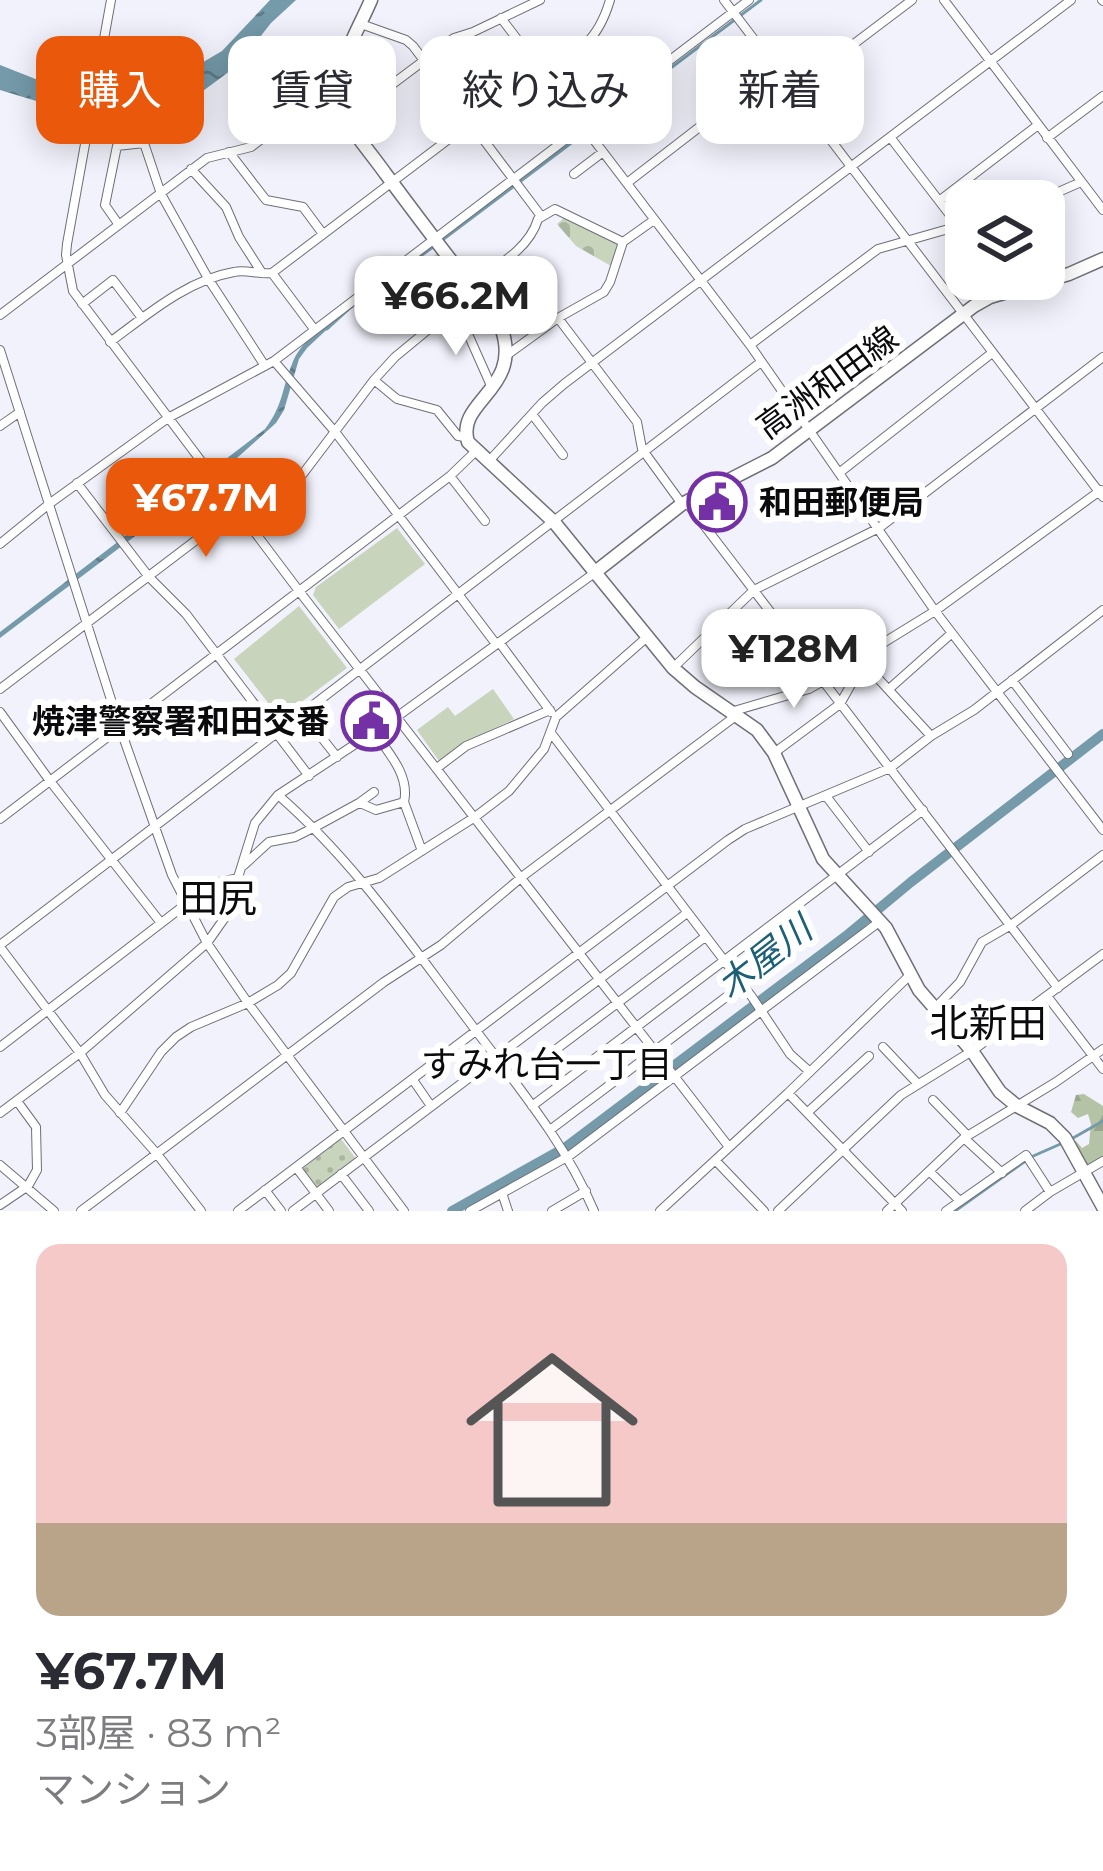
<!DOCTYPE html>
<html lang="ja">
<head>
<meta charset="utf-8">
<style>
	body { margin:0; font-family:Montserrat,"Noto Sans JP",sans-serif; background:#f2f2f3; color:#2b2b33; height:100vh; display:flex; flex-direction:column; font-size:45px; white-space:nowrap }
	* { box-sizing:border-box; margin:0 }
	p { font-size:39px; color:#7c7c81 }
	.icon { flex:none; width:66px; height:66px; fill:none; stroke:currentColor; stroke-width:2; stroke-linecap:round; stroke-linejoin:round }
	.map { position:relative; height:1211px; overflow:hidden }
	.panel { display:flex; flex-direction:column; background:#fff; flex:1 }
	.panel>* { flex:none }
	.top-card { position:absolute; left:36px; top:36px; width:1032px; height:108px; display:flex; gap:24px }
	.fabs { position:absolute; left:945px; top:180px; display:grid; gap:24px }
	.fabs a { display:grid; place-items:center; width:120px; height:120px; border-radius:24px; background:#fff; box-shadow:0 6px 30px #0003; font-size:60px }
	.price { position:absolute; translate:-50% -102px; padding:0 27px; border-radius:24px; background:#fff; color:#222; font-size:39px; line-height:78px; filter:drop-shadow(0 3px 6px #0008) }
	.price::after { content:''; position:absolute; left:50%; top:72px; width:36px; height:27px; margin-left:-18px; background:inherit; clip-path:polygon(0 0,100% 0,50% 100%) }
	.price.on { background:#ea580c; color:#fff }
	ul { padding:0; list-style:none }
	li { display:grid; align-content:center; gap:24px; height:636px; padding:0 36px }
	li+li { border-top:3px solid #e1e1e2 }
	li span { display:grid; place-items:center; height:372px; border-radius:24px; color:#555 }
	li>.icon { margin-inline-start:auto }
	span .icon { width:216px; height:216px; fill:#fffc; stroke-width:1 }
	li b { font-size:51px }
	.pill { padding:0 42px; border-radius:24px; background:#fff; box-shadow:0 6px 30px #0003; font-size:42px; line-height:108px }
	.pill.on { background:#ea580c; color:#fff }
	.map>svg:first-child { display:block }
	.forest { fill:url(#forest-firs) }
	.cemetery { fill:url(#cemetery-stones) }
	.park { fill:url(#park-dots) }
	.pitch { fill:#c8d4bc }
	.water { fill:url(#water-ripples) }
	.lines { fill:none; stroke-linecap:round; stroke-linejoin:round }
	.stream { stroke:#759aa9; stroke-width:3 }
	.river { stroke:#759aa9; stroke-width:10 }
	.minor-casing { stroke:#6e6f77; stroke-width:10 }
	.major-casing { stroke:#6e6f77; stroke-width:15 }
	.minor { stroke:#fff; stroke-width:8 }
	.major { stroke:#fff; stroke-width:12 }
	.labels { text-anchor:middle; stroke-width:12; stroke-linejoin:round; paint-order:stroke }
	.street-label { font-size:33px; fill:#0b0b0e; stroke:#fff }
	.poi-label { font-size:33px; font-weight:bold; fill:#0b0b0e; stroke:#fff; text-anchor:start }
	.water-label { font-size:36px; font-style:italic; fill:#1b6077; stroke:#fff }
	.neighbourhood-label { font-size:36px; fill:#0b0b0e; stroke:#fff }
	.quarter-label { font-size:39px; fill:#0b0b0e; stroke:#fff }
</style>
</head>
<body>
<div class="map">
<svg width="1103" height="1211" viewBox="0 0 1103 1211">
	<defs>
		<pattern id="forest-firs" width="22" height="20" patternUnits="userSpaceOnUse" patternTransform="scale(3)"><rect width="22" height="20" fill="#b4c3a5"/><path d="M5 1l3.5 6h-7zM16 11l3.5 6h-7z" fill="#99a68d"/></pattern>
		<pattern id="cemetery-stones" width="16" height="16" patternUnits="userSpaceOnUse" patternTransform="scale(3)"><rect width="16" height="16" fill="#c8d4bc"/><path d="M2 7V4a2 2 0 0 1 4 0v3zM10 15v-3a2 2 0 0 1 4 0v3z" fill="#aab5a0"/></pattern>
		<pattern id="park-dots" width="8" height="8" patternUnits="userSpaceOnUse" patternTransform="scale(3)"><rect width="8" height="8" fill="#c8d4bc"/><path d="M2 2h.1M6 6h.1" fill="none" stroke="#aab5a0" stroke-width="1.8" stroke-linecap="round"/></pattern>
		<pattern id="water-ripples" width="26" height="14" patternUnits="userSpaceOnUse" patternTransform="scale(3)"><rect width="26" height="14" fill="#759aa9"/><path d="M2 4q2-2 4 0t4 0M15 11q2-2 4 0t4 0" fill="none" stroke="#5e7c88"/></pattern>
	</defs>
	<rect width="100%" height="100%" fill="#f1f2fb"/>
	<path class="forest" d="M1084 1094 1103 1106V1156L1089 1166 1084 1165 1073 1143 1076 1141 1082 1148 1089 1144 1091 1124 1088 1114 1078 1118 1071 1112 1076 1095Z"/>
	<path class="cemetery" d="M564 218 618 243 611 266 576 246 557 224Z
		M439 252 464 284 440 304 414 271Z"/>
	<path class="park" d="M341 1139 357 1160 317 1191 301 1170Z"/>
	<path class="pitch" d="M397 528 425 564 339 629 313 595 316 587Z
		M299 606 347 668 280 718 234 659Z
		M493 689 514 719 460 745 439 761 417 730 448 707 455 716Z"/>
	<path class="water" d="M270 0H296L271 23 238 65 184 105 142 114 66 110 0 90V65L61 89 113 97 147 95 222 51Z
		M350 308 307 348 299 359 284 410 276 423 228 466 0 638V632L265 429C283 406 282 388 292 364 301 339 330 323 350 308Z"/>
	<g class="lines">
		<path class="stream" d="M441 241 761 0
			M327 329 350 308 433 247
			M1073 1138 1103 1121
			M955 1211 1031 1157 1065 1142"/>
		<path class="river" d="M452 1211 566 1147 846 936 911 882 1103 734"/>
		<defs>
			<path id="minor" d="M111 0 67 244 66 255 73 291 299 591 729 1147
				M724 0 1103 497
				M944 0 1103 210
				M1102 0 1103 1
				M501 18 750 345 935 611 1103 830
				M361 24 406 40 413 46 541 216
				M346 119 454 38 473 32 540 0
				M890 137 966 236
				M1047 138 1103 96
				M229 152 266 200 303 207 323 234
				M191 169 226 207 239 237 262 273
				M574 174 603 152
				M627 183 715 115 728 110 769 108 912 0
				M939 201 1038 125
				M1038 201 1081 182
				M119 225 105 205 117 146 144 143 161 194 209 280 265 366
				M272 273 314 329
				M998 279 1007 291
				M470 285C495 267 529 250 538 219L555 209 623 242
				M82 304 113 280 142 318
				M451 311 468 334 492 388
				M0 315 207 158 251 147 326 90 338 85
				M558 318 637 422 642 449 682 504
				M110 342C147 315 187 280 234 272 246 269 259 275 272 273L540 70C579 54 598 41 610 0
				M750 345 878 249 966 224
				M0 350 120 728 172 875 207 943 248 1003 404 1211
				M507 355 558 318 604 292 610 282 623 242 654 220
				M274 361 336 433 496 644
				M374 380 397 399 437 410 458 436 465 437
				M532 414 563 455
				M0 426 20 412
				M490 460 542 403 564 384 1071 0
				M839 473 992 353
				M450 476 485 521
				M77 483 149 577 186 614 309 776
				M687 503 1058 988
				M0 544 49 504 168 418 274 361 749 0
				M499 642 551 712
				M863 662 931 736
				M674 667 754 590 879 528 1103 357
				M1012 680 1068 754
				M0 689 237 509 302 475 374 380 395 357 475 291
				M889 689 952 633
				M734 711 809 689 823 681
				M0 712 50 781 161 923
				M303 714 337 757
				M374 732C389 753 410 776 404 802L422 851
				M551 733 752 997 790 1054 810 1072
				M774 753 840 704 867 656 875 648 935 611 1101 490
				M437 768 466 746 550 710
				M278 795C353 860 408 941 468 1020 514 1082 564 1140 594 1211
				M826 796 869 852
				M360 803 376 810 404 802
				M0 819 450 476 476 451
				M244 865 269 842 295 837 315 827 359 803 374 792
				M194 899 220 882 239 878
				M0 945 761 362
				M0 947 80 1053 105 1095 157 1154 201 1211
				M1047 996 1103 1069
				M935 1008 960 982 982 942 1011 925 1103 855
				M0 1047 186 904
				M883 1047 918 1084
				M413 1080 431 1106
				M514 1081 705 937
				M788 1093 902 1211
				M933 1100 968 1136
				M532 1106 923 810
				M808 1112 869 1056
				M0 1113 80 1053 207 943 226 916 255 823 278 795 398 716 593 574
				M120 1113 161 1052 176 1037 191 1027 248 1003 278 985 291 973 334 897 348 887 379 878 475 817 509 791 544 749 556 717 646 638
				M550 1130 742 985
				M964 1138 1002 1173
				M716 1161 764 1211
				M0 1165 54 1211
				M296 1167 329 1211
				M929 1171 960 1201
				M341 1174 369 1211
				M265 1190 281 1211
				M502 1193 508 1211
				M0 1205 28 1186 37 1170 36 1127 17 1101
				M81 1211 384 982 441 945 523 876 737 715
				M238 1211 728 840 745 829 890 768 931 736 974 710 1103 610
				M293 1211 687 913
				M470 1211 569 1156 879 922
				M552 1211 586 1191
				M660 1211 788 1093 910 975
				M778 1211 901 1095 972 1051 1103 954
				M887 1211 964 1138 1056 1082 1103 1049
				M946 1211 1026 1155 1050 1192
				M1025 1211 1050 1192 1103 1161"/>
			<path id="major" d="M371 0C360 26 341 57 338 86 337 99 340 110 347 121 358 139 373 156 385 173 414 212 444 252 474 290 483 302 496 313 501 327 524 390 455 400 468 442L554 522 673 668 695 687 757 730 774 753 823 859 886 928 919 990 972 1051 1000 1092 1017 1106 1050 1123 1065 1138 1103 1207
				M594 573 682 504 772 458 974 306 990 297 1069 274 1103 259"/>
		</defs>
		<use href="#minor" class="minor-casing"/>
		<use href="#major" class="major-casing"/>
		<use href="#minor" class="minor"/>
		<use href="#major" class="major"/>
	</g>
	<defs>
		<symbol id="civic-ring" viewBox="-11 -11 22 22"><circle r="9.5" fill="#fff" stroke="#7431a6" stroke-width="1.5"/><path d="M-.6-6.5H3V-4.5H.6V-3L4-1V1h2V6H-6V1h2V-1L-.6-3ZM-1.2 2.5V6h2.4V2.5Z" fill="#7431a6"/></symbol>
	</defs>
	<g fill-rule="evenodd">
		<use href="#civic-ring" x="684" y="469" width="66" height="66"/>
		<use href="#civic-ring" x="338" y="688" width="66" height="66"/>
	</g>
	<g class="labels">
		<g class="street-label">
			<text transform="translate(827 382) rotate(-36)" y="12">高洲和田線</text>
		</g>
		<g class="poi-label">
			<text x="759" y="514">和田郵便局</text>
			<text x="329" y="733" text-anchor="end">焼津警察署和田交番</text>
		</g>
		<g class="water-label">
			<text transform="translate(764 957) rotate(-38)" y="13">木屋川</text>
		</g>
		<g class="neighbourhood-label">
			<text x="547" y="1077">すみれ台一丁目</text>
		</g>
		<g class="quarter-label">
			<text x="218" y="912">田尻</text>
			<text x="988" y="1037">北新田</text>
		</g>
	</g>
</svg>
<div class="fabs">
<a><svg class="icon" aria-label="layers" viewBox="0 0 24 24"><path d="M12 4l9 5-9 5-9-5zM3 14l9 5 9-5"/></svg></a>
</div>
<b class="price" style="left:456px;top:358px">¥66.2M</b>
<b class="price on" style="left:206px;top:560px">¥67.7M</b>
<b class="price" style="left:794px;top:711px">¥128M</b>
<div class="top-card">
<a class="pill on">購入</a>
<a class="pill">賃貸</a>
<a class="pill">絞り込み</a>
<a class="pill">新着</a>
</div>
</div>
<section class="panel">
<ul>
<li><span style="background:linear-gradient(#f6c9c9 75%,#b9a48a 0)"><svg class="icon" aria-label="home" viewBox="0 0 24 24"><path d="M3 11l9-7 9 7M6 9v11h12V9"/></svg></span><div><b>¥67.7M</b><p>3部屋 · 83 m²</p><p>マンション</p></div></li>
</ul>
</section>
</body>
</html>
